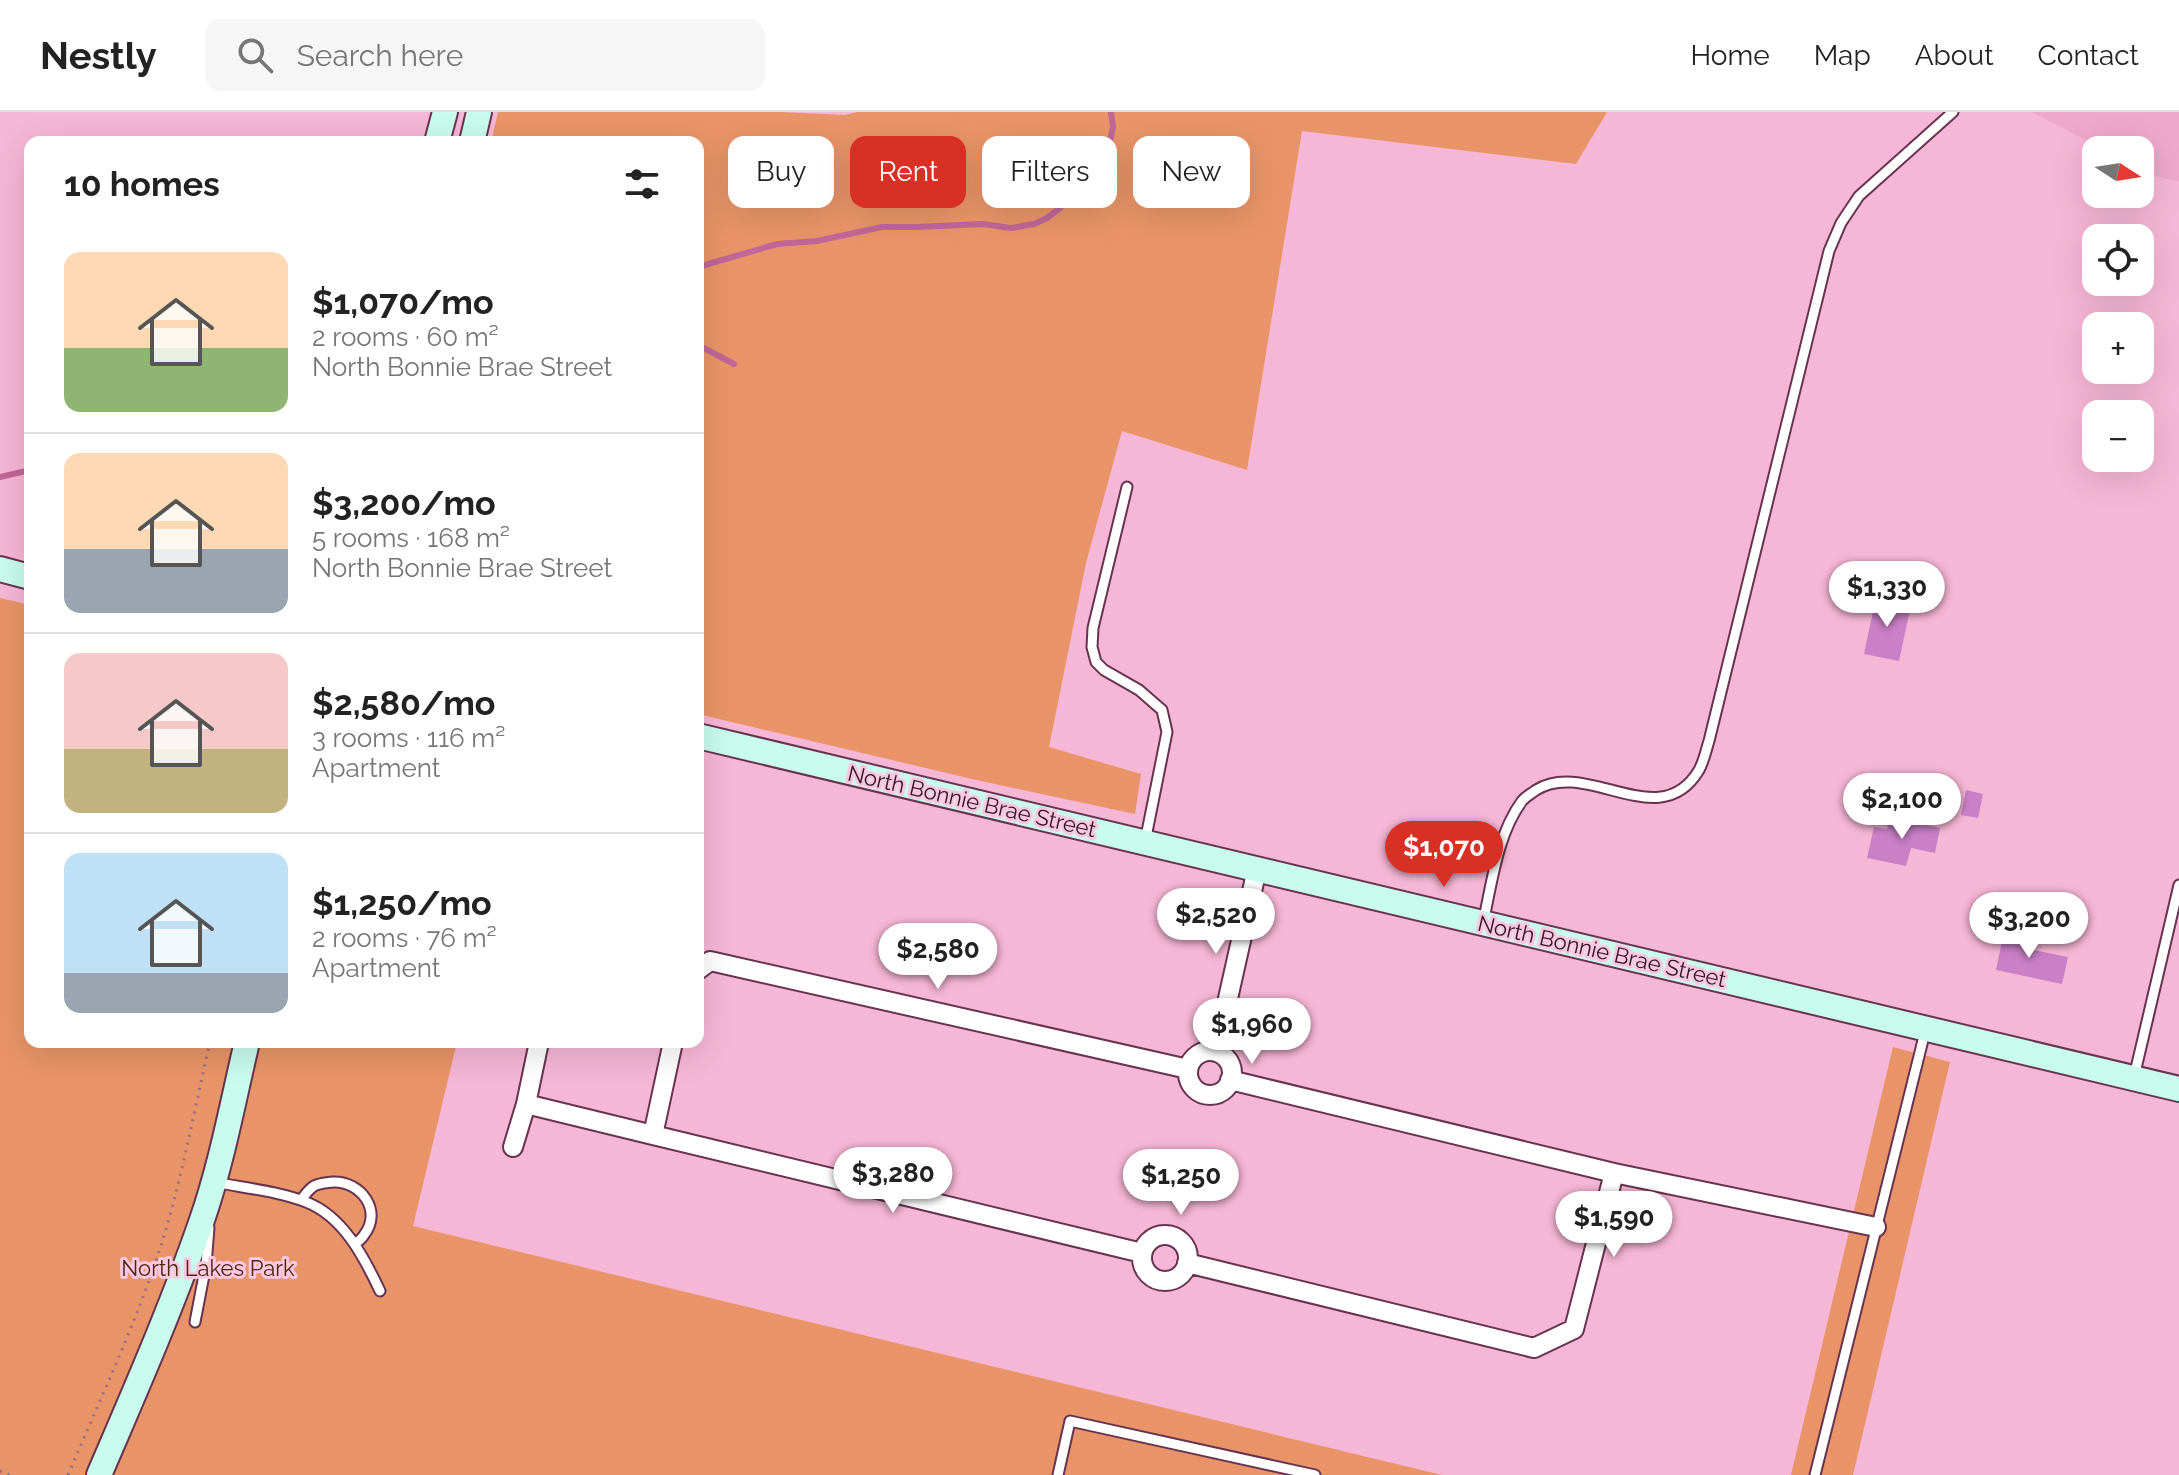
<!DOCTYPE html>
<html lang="en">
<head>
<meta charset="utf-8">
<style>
	body { margin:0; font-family:Raleway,sans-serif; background:#f6f6f6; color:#222; height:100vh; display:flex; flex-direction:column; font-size:30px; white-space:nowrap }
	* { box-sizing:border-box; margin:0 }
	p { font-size:26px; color:#767676 }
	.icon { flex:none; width:44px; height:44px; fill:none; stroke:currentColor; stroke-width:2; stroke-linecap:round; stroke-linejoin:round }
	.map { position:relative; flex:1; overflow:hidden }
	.drawer { position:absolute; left:24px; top:24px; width:680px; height:912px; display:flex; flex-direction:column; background:#fff; border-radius:16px; box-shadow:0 8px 32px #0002 }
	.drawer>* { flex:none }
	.hud { position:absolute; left:728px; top:24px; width:760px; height:72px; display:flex; gap:16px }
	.needle { width:52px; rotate:102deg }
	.controls { position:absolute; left:2082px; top:24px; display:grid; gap:16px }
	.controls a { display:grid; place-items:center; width:72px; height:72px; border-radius:16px; background:#fff; box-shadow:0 8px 32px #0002; font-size:40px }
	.price { position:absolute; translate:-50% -68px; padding:0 18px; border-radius:28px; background:#fff; color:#222; font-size:26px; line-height:52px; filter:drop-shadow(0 2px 4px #0008) }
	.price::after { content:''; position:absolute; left:50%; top:48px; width:24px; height:18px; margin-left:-12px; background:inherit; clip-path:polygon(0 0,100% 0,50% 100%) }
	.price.current { background:#d93025; color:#fff }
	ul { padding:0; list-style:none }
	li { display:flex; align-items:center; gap:24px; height:200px; padding:0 40px }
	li+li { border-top:2px solid #e0e0e0 }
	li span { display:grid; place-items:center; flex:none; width:224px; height:160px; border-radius:16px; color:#555 }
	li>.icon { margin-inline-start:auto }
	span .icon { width:96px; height:96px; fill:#fffc; stroke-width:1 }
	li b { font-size:34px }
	h2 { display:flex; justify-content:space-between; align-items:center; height:96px; padding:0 40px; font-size:34px }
	.pill { padding:0 28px; border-radius:16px; background:#fff; box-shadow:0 8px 32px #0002; font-size:28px; line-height:72px }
	.pill.current { background:#d93025; color:#fff }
	header { display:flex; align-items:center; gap:48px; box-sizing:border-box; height:112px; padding:0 40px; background:#fff; border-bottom:2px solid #e0e0e0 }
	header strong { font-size:38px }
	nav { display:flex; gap:44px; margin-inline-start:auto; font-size:28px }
	.search { width:560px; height:72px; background:#f6f6f6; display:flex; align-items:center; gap:20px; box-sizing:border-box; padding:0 28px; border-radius:16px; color:#767676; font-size:30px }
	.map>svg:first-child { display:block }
	.built { fill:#eea8cb }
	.green { fill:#e99468 }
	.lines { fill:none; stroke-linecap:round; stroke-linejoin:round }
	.stream { stroke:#c16697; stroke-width:6 }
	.building { fill:#ca80c7 }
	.lane-casing { stroke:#68334f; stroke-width:13 }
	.street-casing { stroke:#68334f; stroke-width:22 }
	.secondary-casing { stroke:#68334f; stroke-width:28 }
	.path { stroke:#9a6c82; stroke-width:3; stroke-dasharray:2 6; stroke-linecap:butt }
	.lane { stroke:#fff; stroke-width:9 }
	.street { stroke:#fff; stroke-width:18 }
	.secondary { stroke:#c8fcec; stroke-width:24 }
	.labels { text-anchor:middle; stroke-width:6; stroke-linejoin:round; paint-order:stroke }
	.street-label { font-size:22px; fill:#301824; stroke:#fcc8e1 }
	.park-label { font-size:22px; fill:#4b2712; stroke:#fcc8e1 }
</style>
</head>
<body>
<header>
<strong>Nestly</strong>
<div class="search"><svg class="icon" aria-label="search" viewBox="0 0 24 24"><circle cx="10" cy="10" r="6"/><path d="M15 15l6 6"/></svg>Search here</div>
<nav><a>Home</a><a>Map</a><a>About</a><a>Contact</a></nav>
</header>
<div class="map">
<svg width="2179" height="1363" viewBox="0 0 2179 1363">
	<rect width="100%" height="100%" fill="#f6b6d5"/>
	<path class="built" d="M2031 0H2179V69L2155 64 2140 56V38H2105Z"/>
	<path class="green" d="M498 0H781L845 3 857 0H1607L1576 52 1302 19 1247 358 1122 319 1086 451 1049 635 1141 662 1135 702 972 667 698 602V30H491Z
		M0 486 30 493V930H457L413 1114 1442 1363H0Z
		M1893 935 1950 950 1853 1363H1791Z"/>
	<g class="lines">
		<path class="stream" d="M698 155 777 132 817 129 882 115H916L983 112 1011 116 1034 112 1047 106 1060 96 1096 55 1110 29 1113 15 1111 0
			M698 233 734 252
			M0 365 30 358"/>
	</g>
	<path class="building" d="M1876 485 1911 493 1899 549 1864 542Z
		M1966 678 1983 682 1978 706 1961 703Z
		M1889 705 1940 716 1935 741 1911 736 1906 754 1867 746 1874 715 1887 717Z
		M2004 819 2031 825 2028 837 2068 845 2062 872 1996 858Z"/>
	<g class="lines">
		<defs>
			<path id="lane" d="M1127 375 1093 516 1092 535 1096 550 1104 558 1139 578 1162 598 1167 620 1145 730
				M1483 811C1492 771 1497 723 1522 689 1526 684 1531 682 1536 678 1587 646 1660 724 1699 658 1704 649 1706 638 1709 629L1829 139 1841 111 1859 84 1953 0
				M2134 965 2179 773
				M214 1070C244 1076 278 1079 306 1090 343 1104 364 1145 380 1179
				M301 1088C305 1083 308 1078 314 1074 320 1071 326 1071 333 1070 361 1069 383 1099 364 1123 362 1127 358 1129 355 1132
				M195 1210 206 1153 209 1116
				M1058 1363 1070 1309 1315 1363
				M1815 1363 1925 920"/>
			<path id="street" d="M698 858 710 849 1188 957
				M1188 961a22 22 0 1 1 44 0a22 22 0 1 1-44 0Z
				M1216 940 1257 757
				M526 992 539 930
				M653 1023 1142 1141
				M513 1035 526 992 653 1023 673 930
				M1614 1061 1876 1115
				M1142 1146a23 23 0 1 1 46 0a23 23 0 1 1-46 0Z
				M1187 1151 1534 1236 1574 1217 1614 1061 1230 968"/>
			<path id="secondary" d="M437 30 445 0
				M472 30 479 0
				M0 457 30 465
				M698 624 2179 977
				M99 1363C135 1279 172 1195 202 1108 222 1050 233 989 247 930"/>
		</defs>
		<use href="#lane" class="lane-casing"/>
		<use href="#street" class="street-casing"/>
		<use href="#secondary" class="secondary-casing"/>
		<path class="path" d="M0 1359 10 1363
			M68 1363C98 1292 131 1222 156 1149 180 1078 193 1003 210 930"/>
		<use href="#lane" class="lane"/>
		<use href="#street" class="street"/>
		<use href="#secondary" class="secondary"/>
	</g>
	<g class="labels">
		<g class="street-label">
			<text transform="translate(972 689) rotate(13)" y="8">North Bonnie Brae Street</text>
			<text transform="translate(1602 839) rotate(13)" y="8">North Bonnie Brae Street</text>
		</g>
		<g class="park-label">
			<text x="208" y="1164">North Lakes Park</text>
		</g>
	</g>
</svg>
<div class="controls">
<a><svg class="needle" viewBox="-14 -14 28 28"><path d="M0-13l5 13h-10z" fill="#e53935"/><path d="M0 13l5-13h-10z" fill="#767676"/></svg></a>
<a><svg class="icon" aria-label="locate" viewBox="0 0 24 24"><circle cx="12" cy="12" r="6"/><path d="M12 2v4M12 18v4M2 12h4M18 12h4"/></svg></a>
<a>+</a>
<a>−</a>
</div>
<b class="price" style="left:1887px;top:517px">$1,330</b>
<b class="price" style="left:1902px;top:729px">$2,100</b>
<b class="price current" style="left:1444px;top:777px">$1,070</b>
<b class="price" style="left:1216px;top:844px">$2,520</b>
<b class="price" style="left:2029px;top:848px">$3,200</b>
<b class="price" style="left:938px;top:879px">$2,580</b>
<b class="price" style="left:1252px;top:954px">$1,960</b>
<b class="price" style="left:893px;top:1103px">$3,280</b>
<b class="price" style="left:1181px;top:1105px">$1,250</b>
<b class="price" style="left:1614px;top:1147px">$1,590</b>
<div class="hud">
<a class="pill">Buy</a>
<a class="pill current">Rent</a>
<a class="pill">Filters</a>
<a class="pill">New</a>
</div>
<section class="drawer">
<h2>10 homes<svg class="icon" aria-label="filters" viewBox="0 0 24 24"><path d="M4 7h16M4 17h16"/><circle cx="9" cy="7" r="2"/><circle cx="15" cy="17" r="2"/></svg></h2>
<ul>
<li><span style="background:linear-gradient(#ffd9b3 60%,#8fb573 0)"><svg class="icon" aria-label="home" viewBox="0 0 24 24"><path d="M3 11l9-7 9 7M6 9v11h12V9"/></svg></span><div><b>$1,070/mo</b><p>2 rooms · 60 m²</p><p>North Bonnie Brae Street</p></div></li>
<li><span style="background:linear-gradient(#ffd9b3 60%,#9aa5b1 0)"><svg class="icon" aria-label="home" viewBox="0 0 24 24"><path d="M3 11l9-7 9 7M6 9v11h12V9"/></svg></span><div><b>$3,200/mo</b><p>5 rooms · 168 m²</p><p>North Bonnie Brae Street</p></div></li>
<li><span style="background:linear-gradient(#f6c9c9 60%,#c2b280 0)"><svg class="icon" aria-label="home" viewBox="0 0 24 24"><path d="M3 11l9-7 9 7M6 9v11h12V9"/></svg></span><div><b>$2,580/mo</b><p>3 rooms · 116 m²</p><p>Apartment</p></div></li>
<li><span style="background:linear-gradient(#bfe0f5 75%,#9aa5b1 0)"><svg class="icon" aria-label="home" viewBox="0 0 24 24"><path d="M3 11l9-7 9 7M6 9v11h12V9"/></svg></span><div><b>$1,250/mo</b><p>2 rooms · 76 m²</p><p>Apartment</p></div></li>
</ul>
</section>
</div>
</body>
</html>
